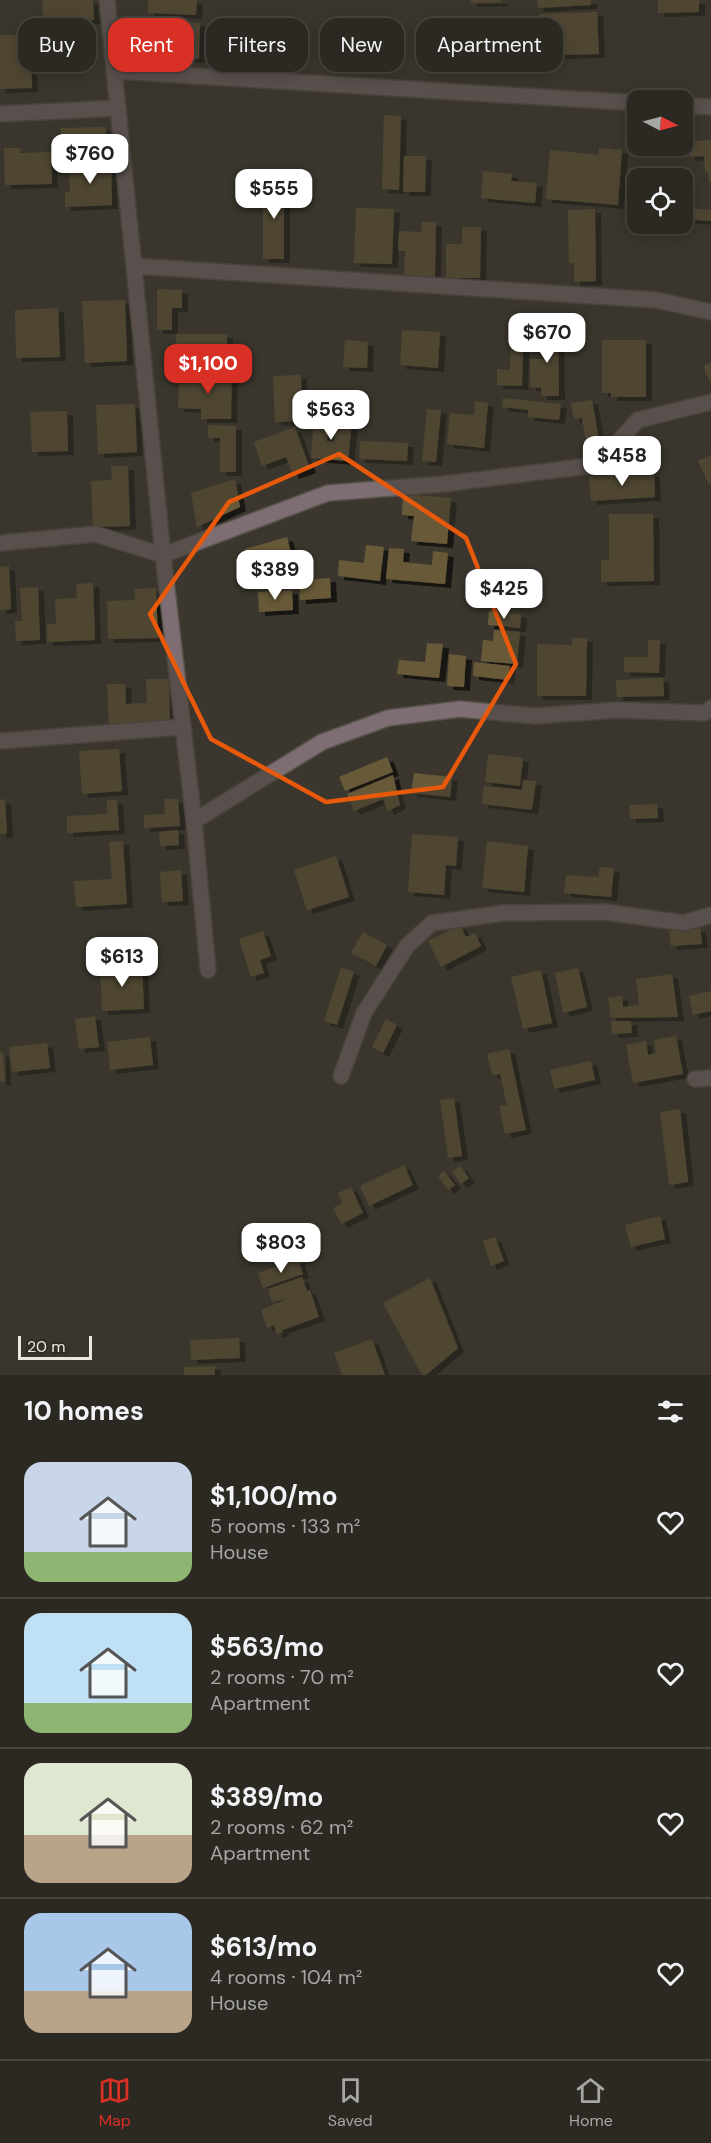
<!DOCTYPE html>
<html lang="en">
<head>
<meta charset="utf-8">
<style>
	body { margin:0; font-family:"DM Sans",sans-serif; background:#38352f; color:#f1f3f6; height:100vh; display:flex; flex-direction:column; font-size:22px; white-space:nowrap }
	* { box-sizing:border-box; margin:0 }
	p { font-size:20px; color:#a6a6a5 }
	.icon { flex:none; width:33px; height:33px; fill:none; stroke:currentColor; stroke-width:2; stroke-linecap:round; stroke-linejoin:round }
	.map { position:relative; height:1375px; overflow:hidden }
	.side { display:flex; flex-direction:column; background:#2c2922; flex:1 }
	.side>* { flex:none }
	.top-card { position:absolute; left:18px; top:18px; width:675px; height:54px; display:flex; gap:12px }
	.needle { width:39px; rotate:96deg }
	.buttons { position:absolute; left:627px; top:90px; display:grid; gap:12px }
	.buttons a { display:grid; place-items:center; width:66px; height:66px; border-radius:12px; background:#2c2922; box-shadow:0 3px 15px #0003,0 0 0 2px #484540; font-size:30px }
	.scale { position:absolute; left:18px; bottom:15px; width:74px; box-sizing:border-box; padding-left:6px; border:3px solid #eae8e2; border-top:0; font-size:16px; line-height:21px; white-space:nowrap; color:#eae8e2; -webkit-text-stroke:4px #312d24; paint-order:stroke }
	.price { position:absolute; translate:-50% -51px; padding:0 14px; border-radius:12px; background:#fff; color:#222; font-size:20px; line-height:39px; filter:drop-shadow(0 2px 3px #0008) }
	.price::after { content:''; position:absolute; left:50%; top:36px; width:18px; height:14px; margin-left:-9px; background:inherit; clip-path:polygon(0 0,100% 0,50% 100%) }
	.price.on { background:#d93025; color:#fff }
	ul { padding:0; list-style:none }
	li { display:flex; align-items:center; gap:18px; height:150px; padding:0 24px }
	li+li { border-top:2px solid #484540 }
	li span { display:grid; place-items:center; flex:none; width:168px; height:120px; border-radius:18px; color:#555 }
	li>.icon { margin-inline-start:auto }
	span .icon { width:72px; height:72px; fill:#fffc; stroke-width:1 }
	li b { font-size:26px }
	h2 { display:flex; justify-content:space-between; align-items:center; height:72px; padding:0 24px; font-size:26px }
	.chip { padding:0 21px; border-radius:18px; background:#2c2922; box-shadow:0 3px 15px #0003,0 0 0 2px #484540; font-size:21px; line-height:54px }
	.chip.on { background:#d93025; color:#fff }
	.menu { display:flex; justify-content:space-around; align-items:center; height:84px; border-top:2px solid #484540; background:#2c2922; font-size:16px; color:#a6a6a5 }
	.menu a { display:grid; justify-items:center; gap:3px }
	.menu .on { color:#d93025 }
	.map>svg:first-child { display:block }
	.building { fill:#675a38; filter:url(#shadow) }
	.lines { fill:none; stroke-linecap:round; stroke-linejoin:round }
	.minor-casing { stroke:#57534b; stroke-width:18 }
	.minor { stroke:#7e6d73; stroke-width:15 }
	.marked { fill:none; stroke:#e8590c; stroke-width:4.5; stroke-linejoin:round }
</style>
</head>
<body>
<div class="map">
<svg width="711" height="1375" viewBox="0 0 711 1375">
	<defs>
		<filter id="shadow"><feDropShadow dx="6" dy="4" stdDeviation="0" flood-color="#0009"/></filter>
	</defs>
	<rect width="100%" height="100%" fill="#3b372e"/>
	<path class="building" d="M42 0H93L94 20 44 24Z
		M148 0H197L196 15 148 13Z
		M471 0H501L502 2 471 3Z
		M537 0H591V5L538 8Z
		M658 0H699V12L658 13Z
		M597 12 599 54 556 55 555 36H540L539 14Z
		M149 21 200 23 199 59 147 57Z
		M0 35H30L32 88 0 89Z
		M384 115 401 116 399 190 382 189Z
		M106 127V143L61 145V128Z
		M711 140V182H709L708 172H705L704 156 689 157 687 142Z
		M4 148H20L21 153 51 152 52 184 5 185Z
		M599 148 622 150 618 205 546 199 550 150 599 155Z
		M404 156H426L425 192H403Z
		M111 163 112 205 65 207V192H70L69 164Z
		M483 171 512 174 511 181 537 183 535 203 481 198Z
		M263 182H284V259H263Z
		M356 208 394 209 392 264 354 263Z
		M682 208 711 210V221L682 219Z
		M595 209 596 281 574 282V263H569L568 210Z
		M422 222H436L435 279 404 278 405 251H398L399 231 421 232Z
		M462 227H481L480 278H446V244H462Z
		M157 289 182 290V308H172V330H157Z
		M125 300 127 361 85 363 82 301Z
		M58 308 60 357 16 358 15 310Z
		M511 322H524L522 386 497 385V369L510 370Z
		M558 322 559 396H541V388L530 387V359H545L544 323Z
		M402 330 440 332 438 368 400 365Z
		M176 334H227V365H175Z
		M345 340 368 342 367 368 343 367Z
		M602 340H646V397H611V393H602Z
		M711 362V384L703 366Z
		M202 372H232L231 419H201V409L178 408 179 377H202Z
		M301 375 302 421 275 422 273 376Z
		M503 398 561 404 559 420 528 417V410L502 407Z
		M592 400 600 446 587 448 582 418 574 419 571 403Z
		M475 401 488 403 484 448 447 444 450 413 474 415Z
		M135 404 137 452 98 454 96 405Z
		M427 409 441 410 436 462 422 461Z
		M67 411 68 451 32 452 30 412Z
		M314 418 329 420 327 441 334 442 336 420 352 422 348 461 311 458Z
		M208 425 236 426V472H220V438H208Z
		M295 427 310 469 293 475 286 457 262 466 254 442Z
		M360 441 408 443 407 461 359 459Z
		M711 455V483L709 484 698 461Z
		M111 466H128L130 526 93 527 91 481 112 480Z
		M654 473 655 497 591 501 589 476Z
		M235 479 240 507 197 527 191 493Z
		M403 494 451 498 447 544 411 541 414 516 402 515Z
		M609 514H653L654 581 601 582V560H609Z
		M287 537 291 553 249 564 245 549Z
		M366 545 384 547 380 581 338 576 339 560 364 563Z
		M389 548 404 549 403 562 432 565 433 551 448 553 445 584 386 579Z
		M9 566 11 609 0 610V567Z
		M330 578 331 598 300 600 299 580Z
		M93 583 95 640 47 642V624H56L55 599 77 598 76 584Z
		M38 587 40 640 16 641 15 621H22L20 588Z
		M156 588 158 638 108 639 107 601 135 600 134 589Z
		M292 590 293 610 259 612 258 592Z
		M489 611 521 614 520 628 488 625Z
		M494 630 520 632 517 664 481 661 483 640 493 641Z
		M572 638H587L586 696H537V644L572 645Z
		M648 640H660L659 673 624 672V657H648Z
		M427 643 443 644 439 678 397 674 399 660 425 662Z
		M449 654 466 656 464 687 447 686Z
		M474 662 510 666 508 680 473 676Z
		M663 678 664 696 617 697 616 680Z
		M146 679H169L170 725 109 727 107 684H125L126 704 147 703Z
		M119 749 122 791 82 794 79 751Z
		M488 754 523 758 520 786 485 782Z
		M387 757 393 772 345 791 339 777Z
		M414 773 452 777 450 797 411 793Z
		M393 775 400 805 388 811 383 799 354 811 347 794Z
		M523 780 536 781 532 810 482 804 484 786 522 790Z
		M5 799 7 833 0 834V800Z
		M164 799H178L180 826 144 828V815L165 814Z
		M107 800H117L119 830 67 833V816L107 814Z
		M657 804 658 818 630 819 629 805Z
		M178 830 179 845 160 846 159 832Z
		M412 834 458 837 456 866 446 865 444 895 408 892Z
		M123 841 127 904 76 907 74 881 112 879 109 842Z
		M487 841 528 846 524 892 482 888Z
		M336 856 349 897 307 910 294 870Z
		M600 867 614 868 611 897 564 893 566 875 598 877Z
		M181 870 183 901 162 902 160 872Z
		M460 925 466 937 475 933 481 946 441 967 428 941Z
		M700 928 702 944 671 946 669 931Z
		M263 931 271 956 260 960 264 973 251 977 239 939Z
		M363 932 387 945 376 966 351 953Z
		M142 965 144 1009 102 1011 100 968Z
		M341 967 354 972 337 1025 324 1021Z
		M578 968 587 1007 563 1013 555 973Z
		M541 970 552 1023 523 1029 511 977Z
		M672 974 678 1017 611 1018 608 998 622 996 623 1007 639 1005 636 979Z
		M711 991V1011L693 1015 689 996Z
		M95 1016 99 1047 79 1049 75 1019Z
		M386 1019 397 1025 383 1053 372 1047Z
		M611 1021H631L632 1033 612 1034Z
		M676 1036 683 1074 633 1083 626 1045 646 1041 648 1055 656 1053 654 1040Z
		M150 1037 153 1065 110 1070 107 1042Z
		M47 1043 50 1068 12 1072 9 1047Z
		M509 1049 526 1130 505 1134 499 1106 507 1105 500 1074 492 1075 487 1054Z
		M3 1052 5 1081 0 1082V1053Z
		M591 1061 595 1080 554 1089 550 1070Z
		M454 1098 462 1156 448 1158 440 1100Z
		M680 1109 688 1182 669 1185 660 1112Z
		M404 1165 413 1185 369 1206 360 1186Z
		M460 1166 469 1178 461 1184 452 1172Z
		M444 1171 455 1185 448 1190 438 1176Z
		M351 1187 363 1213 341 1224 333 1208 343 1203 338 1193Z
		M660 1216 665 1239 631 1247 625 1225Z
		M495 1237 504 1261 491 1266 483 1241Z
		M298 1259 303 1274 263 1288 258 1273Z
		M302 1277 307 1291 310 1290 319 1317 282 1330 283 1332 277 1334 274 1325 267 1328 261 1310 287 1299 272 1302 268 1289Z
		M430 1278 458 1348 426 1375H422L383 1303Z
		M239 1338 240 1358 191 1360 190 1340Z
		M372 1339 385 1375H342L334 1353Z
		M215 1366V1375H184V1367Z"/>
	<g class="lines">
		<defs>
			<path id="minor" d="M107 0 163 555 194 821 208 970
				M114 71 638 103
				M682 105 711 107
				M0 114 118 108
				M134 266 656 300 711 312
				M0 543 95 534 163 555 328 493 444 484 597 465 638 420 711 402
				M0 741 183 727
				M194 821 322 742 388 718 460 709 535 716 617 710 704 713 711 708
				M341 1076 364 1013 407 946 432 923 504 913 605 912 684 923 711 915
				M695 1079 711 1078"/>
		</defs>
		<use href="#minor" class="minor-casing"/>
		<use href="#minor" class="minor"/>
	</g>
	<path d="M0 0H711V1375H0ZM339 454 466 538 516 664 443 787 326 802 211 739 150 614 229 502Z" fill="#3b372e" fill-opacity=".55" fill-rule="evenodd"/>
	<path class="marked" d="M339 454 466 538 516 664 443 787 326 802 211 739 150 614 229 502Z"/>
</svg>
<div class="buttons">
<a><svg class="needle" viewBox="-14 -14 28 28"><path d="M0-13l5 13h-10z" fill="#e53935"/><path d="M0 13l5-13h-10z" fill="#a6a6a5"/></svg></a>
<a><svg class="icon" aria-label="locate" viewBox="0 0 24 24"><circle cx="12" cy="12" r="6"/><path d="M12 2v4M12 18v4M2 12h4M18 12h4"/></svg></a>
</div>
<div class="scale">20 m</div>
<b class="price" style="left:90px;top:185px">$760</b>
<b class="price" style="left:274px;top:220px">$555</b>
<b class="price" style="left:547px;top:364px">$670</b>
<b class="price on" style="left:208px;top:395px">$1,100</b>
<b class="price" style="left:331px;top:441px">$563</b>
<b class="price" style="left:622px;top:487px">$458</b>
<b class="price" style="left:275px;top:601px">$389</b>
<b class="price" style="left:504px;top:620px">$425</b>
<b class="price" style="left:122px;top:988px">$613</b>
<b class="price" style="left:281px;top:1274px">$803</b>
<div class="top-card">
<a class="chip">Buy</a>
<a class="chip on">Rent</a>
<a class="chip">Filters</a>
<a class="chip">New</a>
<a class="chip">Apartment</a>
</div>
</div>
<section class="side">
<h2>10 homes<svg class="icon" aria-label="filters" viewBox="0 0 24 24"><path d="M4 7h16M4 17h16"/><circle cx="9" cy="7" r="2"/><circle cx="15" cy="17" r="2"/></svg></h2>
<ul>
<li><span style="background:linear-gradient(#c9d6e8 75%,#8fb573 0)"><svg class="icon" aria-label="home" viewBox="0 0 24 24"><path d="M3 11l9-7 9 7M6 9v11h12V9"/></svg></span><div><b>$1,100/mo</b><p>5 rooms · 133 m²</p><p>House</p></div><svg class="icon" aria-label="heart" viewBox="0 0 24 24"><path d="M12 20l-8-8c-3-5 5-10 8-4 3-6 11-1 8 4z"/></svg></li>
<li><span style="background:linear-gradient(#bfe0f5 75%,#8fb573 0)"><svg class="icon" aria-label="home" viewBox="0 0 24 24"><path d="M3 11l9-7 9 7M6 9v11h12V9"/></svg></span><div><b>$563/mo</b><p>2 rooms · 70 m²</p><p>Apartment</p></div><svg class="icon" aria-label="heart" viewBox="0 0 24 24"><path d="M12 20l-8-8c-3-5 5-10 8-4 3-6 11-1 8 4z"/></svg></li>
<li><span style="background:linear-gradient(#dfe7d0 60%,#b9a48a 0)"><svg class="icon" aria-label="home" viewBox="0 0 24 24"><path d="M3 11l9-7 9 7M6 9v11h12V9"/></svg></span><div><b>$389/mo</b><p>2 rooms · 62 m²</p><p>Apartment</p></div><svg class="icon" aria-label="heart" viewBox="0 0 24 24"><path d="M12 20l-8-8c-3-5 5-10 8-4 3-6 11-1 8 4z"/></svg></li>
<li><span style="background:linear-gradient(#a9c7e8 65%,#b9a48a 0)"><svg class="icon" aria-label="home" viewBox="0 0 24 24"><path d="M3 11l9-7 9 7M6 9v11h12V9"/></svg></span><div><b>$613/mo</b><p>4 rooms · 104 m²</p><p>House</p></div><svg class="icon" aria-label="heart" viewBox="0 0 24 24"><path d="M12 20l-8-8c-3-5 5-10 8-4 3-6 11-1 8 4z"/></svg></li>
</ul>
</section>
<nav class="menu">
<a class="on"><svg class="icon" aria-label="map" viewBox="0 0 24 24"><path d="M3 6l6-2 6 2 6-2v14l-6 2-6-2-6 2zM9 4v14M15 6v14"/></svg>Map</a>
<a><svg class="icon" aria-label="saved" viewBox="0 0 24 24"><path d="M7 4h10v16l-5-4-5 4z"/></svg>Saved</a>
<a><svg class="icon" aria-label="home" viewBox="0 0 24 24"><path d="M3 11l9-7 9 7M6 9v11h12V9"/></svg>Home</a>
</nav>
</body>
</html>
